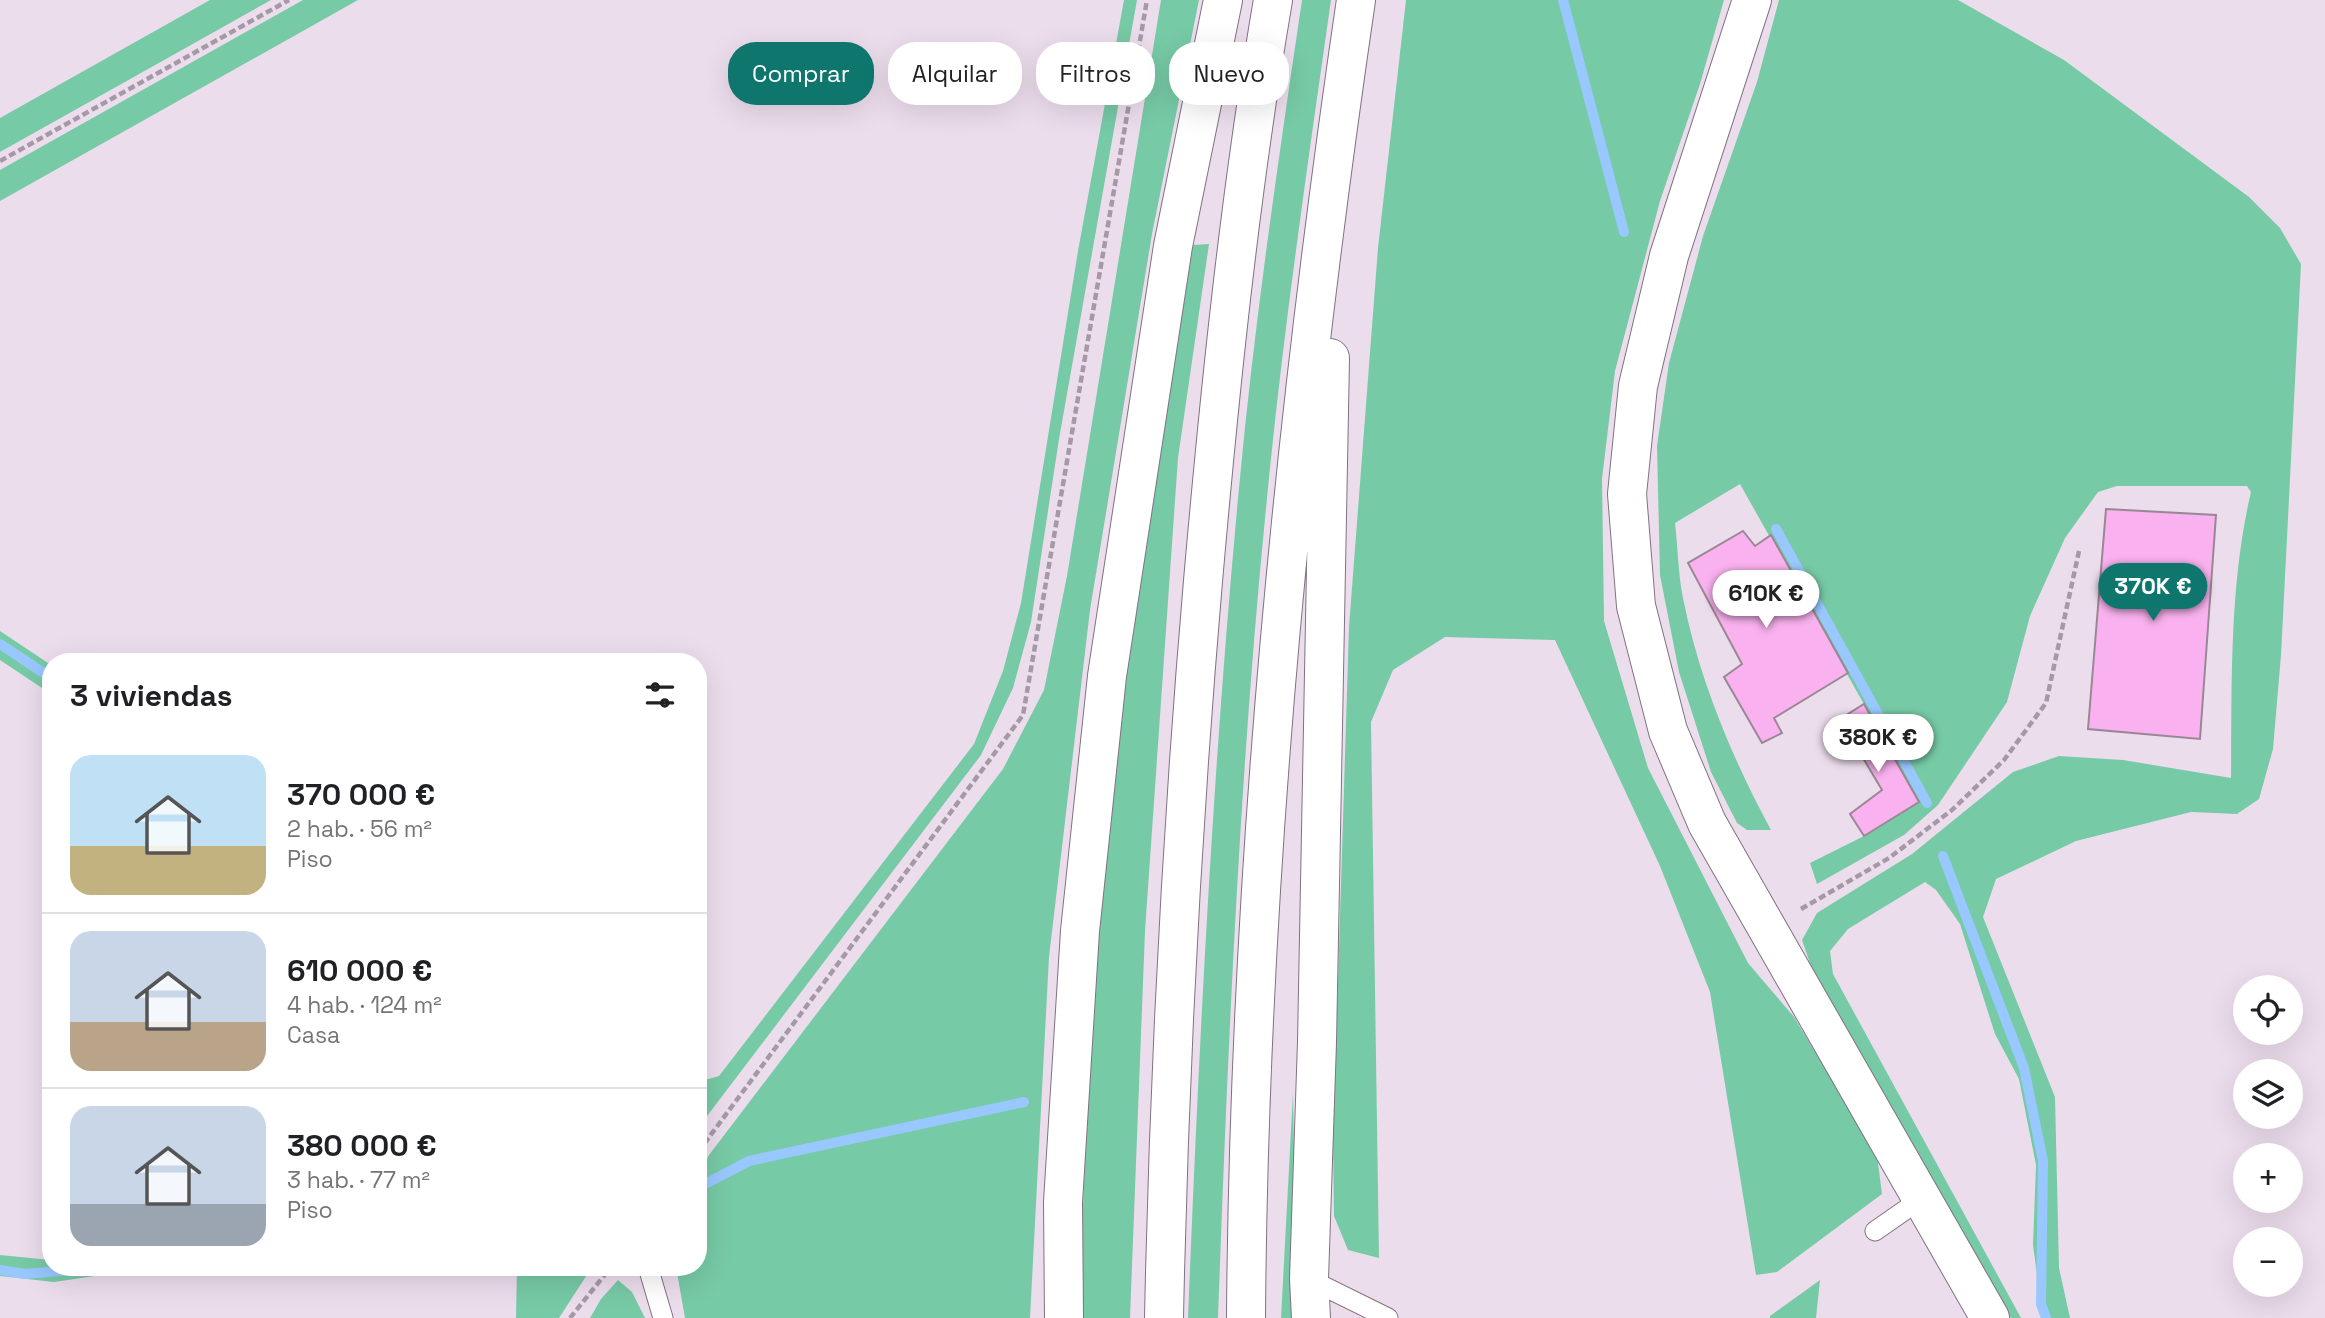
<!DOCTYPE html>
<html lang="es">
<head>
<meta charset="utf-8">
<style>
	body { margin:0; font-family:"Space Grotesk",sans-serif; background:#f6f6f6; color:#202124; height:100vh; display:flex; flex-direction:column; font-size:26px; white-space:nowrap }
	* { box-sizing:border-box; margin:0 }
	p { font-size:23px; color:#757577 }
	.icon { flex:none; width:38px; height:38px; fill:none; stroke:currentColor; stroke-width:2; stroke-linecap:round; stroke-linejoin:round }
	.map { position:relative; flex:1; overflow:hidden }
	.sheet { position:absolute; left:42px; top:653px; width:665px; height:623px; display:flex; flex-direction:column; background:#fff; border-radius:28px; box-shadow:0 7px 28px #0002 }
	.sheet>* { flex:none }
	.top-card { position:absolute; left:728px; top:42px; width:665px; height:63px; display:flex; gap:14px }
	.fabs { position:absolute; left:2233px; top:975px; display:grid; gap:14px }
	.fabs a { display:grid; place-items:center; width:70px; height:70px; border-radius:50%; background:#fff; box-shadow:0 7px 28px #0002; font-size:35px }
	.price { position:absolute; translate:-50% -60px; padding:0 16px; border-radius:24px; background:#fff; color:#222; font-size:23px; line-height:46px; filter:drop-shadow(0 2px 4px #0008) }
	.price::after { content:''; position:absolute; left:50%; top:42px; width:21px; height:16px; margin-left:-10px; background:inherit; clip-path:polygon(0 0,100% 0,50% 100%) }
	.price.current { background:#0f766e; color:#fff }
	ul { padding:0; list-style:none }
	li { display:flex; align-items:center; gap:21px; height:175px; padding:0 28px }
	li+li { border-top:2px solid #e0e0e0 }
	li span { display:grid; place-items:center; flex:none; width:196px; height:140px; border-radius:21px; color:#555 }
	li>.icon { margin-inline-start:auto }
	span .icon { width:84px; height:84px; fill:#fffc; stroke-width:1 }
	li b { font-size:30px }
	h2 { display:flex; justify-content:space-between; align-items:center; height:84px; padding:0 28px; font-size:30px }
	.chip { padding:0 24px; border-radius:28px; background:#fff; box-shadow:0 7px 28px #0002; font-size:24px; line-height:63px }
	.chip.current { background:#0f766e; color:#fff }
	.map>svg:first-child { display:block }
	.green { fill:#77caa6 }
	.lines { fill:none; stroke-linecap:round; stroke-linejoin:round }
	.stream { stroke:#99c7ff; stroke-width:10 }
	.building { fill:#fab1ef; stroke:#988895; stroke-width:2 }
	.lane-casing { stroke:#807280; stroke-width:21 }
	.secondary-casing { stroke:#807280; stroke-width:40 }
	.highway-casing { stroke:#807280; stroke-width:40 }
	.path { stroke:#a599a5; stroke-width:4.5; stroke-dasharray:7 3.5; stroke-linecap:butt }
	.lane { stroke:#fff; stroke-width:19 }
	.secondary { stroke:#fff; stroke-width:38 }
	.highway { stroke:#fff; stroke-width:38 }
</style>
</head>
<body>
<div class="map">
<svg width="2325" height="1318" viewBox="0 0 2325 1318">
	<rect width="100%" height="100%" fill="#ecddec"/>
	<path class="green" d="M210 0H271L0 152V118Z
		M303 0H358L0 201V170Z
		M1124 0H1137L1059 439 1031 622 1013 688 981 755 698 1128V1082L719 1076 974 744 1003 671 1021 603 1078 251Z
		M1161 0H1199L1152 234 1090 610 1049 957 1030 1318H685L676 1267H698V1177L709 1155 1003 769 1044 690 1067 576Z
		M1302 0H1331C1308 162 1284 325 1268 488 1240 764 1228 1041 1218 1318H1188C1199 1041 1213 764 1239 488 1254 325 1278 162 1302 0Z
		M1406 0H1724L1700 84 1660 201 1615 371 1602 479 1604 621 1648 768 1748 963 1794 1017 1877 1155 1882 1194 1777 1272 1756 1275 1710 992 1660 866 1555 640 1445 637 1393 670 1371 722 1379 1258 1348 1250 1334 1216 1333 1142 1349 627 1378 248Z
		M1779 0H1958L2064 60 2249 197 2280 228 2301 264 2281 655 2273 749 2259 799 2237 814 2191 812 2076 841 1996 879 1983 917 2055 1097 2059 1268 2070 1318H2043L2033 1245 2036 1165 2019 1079 1995 1034 1960 924 1936 890 1925 882 1848 929 1830 951 1833 974 2021 1318H2011L1815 978 1802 940 1817 913 1912 854 2013 772 2059 756 2123 760 2231 778C2232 683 2229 585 2251 492L2247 486H2117L2098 492 2065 538 2030 616 2007 702 1938 805 1904 835 1817 884 1810 863 1864 836 1919 802 1740 484 1675 523C1678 548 1678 574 1683 598 1699 679 1732 758 1771 830H1747L1737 823 1711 772 1679 672 1660 575 1657 446 1669 363 1703 236 1757 82Z
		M1209 244 1178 458 1145 931 1130 1318H1078L1092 1002 1114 748 1193 245Z
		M0 631 51 665V694L0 660Z
		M1293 1093 1297 1318H1281Z
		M0 1255 51 1260V1267H156L54 1282 0 1276Z
		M517 1267H592L559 1318H516Z
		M618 1280 632 1292 645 1318H590L601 1299Z
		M1820 1280 1816 1318H1770V1316Z"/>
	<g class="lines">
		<path class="stream" d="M1563 0 1624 232
			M1776 529 1927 803
			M0 644 51 678
			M1943 856 2024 1068 2043 1161 2041 1304 2046 1318
			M705 1184 749 1161 1024 1102
			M0 1270 25 1274 107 1267"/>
	</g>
	<path class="building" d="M2106 509 2216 515 2200 739 2088 729Z
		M1743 531 1755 546 1771 535 1848 673 1774 718 1782 733 1762 743 1724 677 1742 664 1688 563Z
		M1864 704 1919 802 1864 836 1850 814 1882 790 1840 719Z"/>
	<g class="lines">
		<defs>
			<path id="lane" d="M1875 1231 1921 1199
				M648 1267 663 1318
				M1309 1279 1388 1318"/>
			<path id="secondary" d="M1752 0 1669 256 1638 386 1627 494 1636 606 1668 731 1707 823 1990 1318"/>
			<path id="highway" d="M1064 1318 1063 1202 1080 931 1107 676 1173 246 1223 0
				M1164 1318C1169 1072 1182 826 1203 581 1220 387 1240 193 1273 0
				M1246 1318C1249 877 1292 436 1356 0
				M1311 1318 1309 1279 1317 1042 1330 358"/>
		</defs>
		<use href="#lane" class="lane-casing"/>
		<use href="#secondary" class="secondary-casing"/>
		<use href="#highway" class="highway-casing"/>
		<path class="path" d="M0 161 289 0
			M1801 909 1889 858 1952 810 2004 760 2046 703 2079 551
			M698 1152 1023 715 1147 0
			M570 1318 611 1267"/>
		<use href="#lane" class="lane"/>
		<use href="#secondary" class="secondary"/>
		<use href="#highway" class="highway"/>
	</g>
</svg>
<div class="fabs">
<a><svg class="icon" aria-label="locate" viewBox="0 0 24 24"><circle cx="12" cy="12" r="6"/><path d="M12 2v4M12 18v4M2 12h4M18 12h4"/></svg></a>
<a><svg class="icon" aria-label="layers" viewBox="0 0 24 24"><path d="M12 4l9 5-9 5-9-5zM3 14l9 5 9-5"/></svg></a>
<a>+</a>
<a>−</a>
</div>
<b class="price current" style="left:2153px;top:623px">370K €</b>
<b class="price" style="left:1766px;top:630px">610K €</b>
<b class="price" style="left:1878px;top:774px">380K €</b>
<div class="top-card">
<a class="chip current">Comprar</a>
<a class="chip">Alquilar</a>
<a class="chip">Filtros</a>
<a class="chip">Nuevo</a>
</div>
<section class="sheet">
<h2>3 viviendas<svg class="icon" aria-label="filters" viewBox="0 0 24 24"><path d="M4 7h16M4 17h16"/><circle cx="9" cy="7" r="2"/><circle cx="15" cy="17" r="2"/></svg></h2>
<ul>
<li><span style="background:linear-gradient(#bfe0f5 65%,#c2b280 0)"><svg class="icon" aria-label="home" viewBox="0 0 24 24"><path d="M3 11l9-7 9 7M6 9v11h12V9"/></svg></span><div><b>370 000 €</b><p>2 hab. · 56 m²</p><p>Piso</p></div></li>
<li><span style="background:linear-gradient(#c9d6e8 65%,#b9a48a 0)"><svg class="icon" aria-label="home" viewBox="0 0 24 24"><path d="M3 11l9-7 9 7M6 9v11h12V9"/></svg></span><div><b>610 000 €</b><p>4 hab. · 124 m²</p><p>Casa</p></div></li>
<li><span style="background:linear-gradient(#c9d6e8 70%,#9aa5b1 0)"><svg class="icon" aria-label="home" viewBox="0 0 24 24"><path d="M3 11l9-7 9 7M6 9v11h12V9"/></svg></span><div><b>380 000 €</b><p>3 hab. · 77 m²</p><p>Piso</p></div></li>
</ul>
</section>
</div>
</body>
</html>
